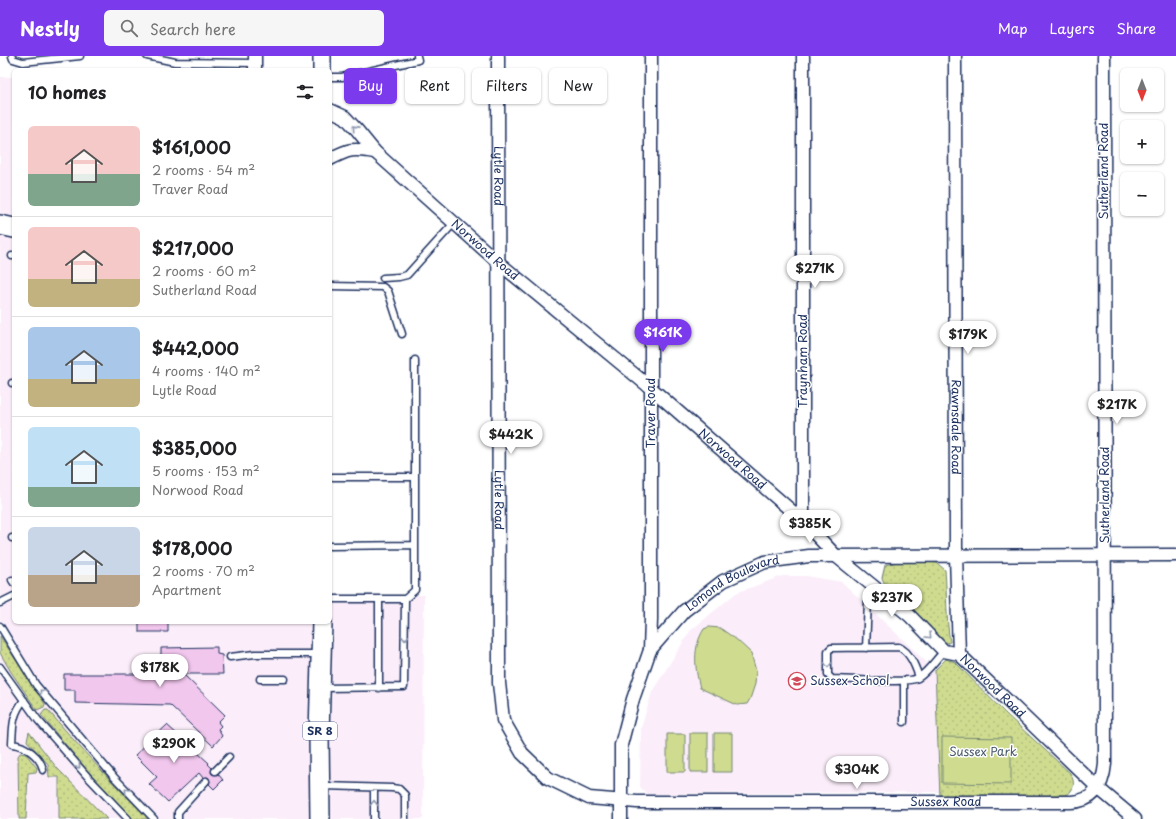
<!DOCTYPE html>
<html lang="en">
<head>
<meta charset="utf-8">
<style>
	body { margin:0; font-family:"Playpen Sans",sans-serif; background:#f6f6f6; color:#202124; height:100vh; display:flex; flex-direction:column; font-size:15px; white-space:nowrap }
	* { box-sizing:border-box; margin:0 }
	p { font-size:13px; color:#757577 }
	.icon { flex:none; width:22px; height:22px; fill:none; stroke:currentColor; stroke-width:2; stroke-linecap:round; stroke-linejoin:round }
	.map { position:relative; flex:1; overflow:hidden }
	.panel { position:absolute; left:12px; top:12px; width:320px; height:556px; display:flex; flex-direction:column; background:#fff; border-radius:6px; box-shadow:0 1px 3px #0004 }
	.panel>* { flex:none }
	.guide { position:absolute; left:344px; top:12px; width:380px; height:36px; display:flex; gap:8px }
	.needle { width:26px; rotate:180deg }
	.buttons { position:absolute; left:1120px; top:12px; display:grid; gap:8px }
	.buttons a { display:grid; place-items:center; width:44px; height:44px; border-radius:6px; background:#fff; box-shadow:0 1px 3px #0004; font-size:20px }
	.price { position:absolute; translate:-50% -34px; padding:0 9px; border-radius:14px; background:#fff; color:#222; font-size:13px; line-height:26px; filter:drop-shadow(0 1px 2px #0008) }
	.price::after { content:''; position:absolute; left:50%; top:24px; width:12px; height:9px; margin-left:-6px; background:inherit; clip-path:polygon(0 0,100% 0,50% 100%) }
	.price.selected { background:#7c3aed; color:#fff }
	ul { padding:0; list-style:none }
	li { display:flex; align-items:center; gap:12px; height:100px; padding:0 16px }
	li+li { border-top:1px solid #e0e0e0 }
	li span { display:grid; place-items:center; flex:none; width:112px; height:80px; border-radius:6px; color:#555 }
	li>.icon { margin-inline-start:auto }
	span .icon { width:48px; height:48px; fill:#fffc; stroke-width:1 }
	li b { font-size:17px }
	h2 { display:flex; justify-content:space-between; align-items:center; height:48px; padding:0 16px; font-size:17px }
	.chip { padding:0 14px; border-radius:6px; background:#fff; box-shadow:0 1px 3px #0004; font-size:14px; line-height:36px }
	.chip.selected { background:#7c3aed; color:#fff }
	header { display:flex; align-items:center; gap:24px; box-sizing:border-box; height:56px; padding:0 20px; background:#7c3aed; color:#fff }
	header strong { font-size:19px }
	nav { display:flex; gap:22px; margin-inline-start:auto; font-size:14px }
	.search { width:280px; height:36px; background:#f6f6f6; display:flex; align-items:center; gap:10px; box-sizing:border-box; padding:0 14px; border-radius:6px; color:#757577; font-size:15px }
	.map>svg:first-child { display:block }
	.built { fill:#fbeefa }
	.green { fill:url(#green-dots); stroke:#758676 }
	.pitch { fill:#cfdc8f; stroke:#758676 }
	.building { fill:#f2c7ee; stroke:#1b2f5e }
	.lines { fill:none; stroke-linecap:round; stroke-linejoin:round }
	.service-casing { stroke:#1b2f5e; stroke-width:9 }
	.minor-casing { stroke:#1b2f5e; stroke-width:15 }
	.secondary-casing { stroke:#1b2f5e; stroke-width:20 }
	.primary-casing { stroke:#1b2f5e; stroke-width:22 }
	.service { stroke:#fff; stroke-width:6 }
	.minor { stroke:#fff; stroke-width:12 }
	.secondary { stroke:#fff; stroke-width:17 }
	.primary { stroke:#fff; stroke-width:19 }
	.oneway { stroke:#8d97ae }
	.labels { text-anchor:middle; stroke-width:3; stroke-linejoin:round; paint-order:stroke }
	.shield { fill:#fff; stroke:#5f6d8e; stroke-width:1 }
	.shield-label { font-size:11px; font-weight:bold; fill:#1b2f5e }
	.street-label { font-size:12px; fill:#1b2f5e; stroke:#fff }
	.poi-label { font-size:12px; fill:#1b2f5e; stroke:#fff; text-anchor:start }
	.park-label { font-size:12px; fill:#485a6a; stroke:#fff }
</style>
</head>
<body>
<header>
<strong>Nestly</strong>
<div class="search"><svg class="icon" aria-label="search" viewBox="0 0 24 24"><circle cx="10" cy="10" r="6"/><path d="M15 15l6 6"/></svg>Search here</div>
<nav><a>Map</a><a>Layers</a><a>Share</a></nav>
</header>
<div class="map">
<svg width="1176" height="763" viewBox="0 0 1176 763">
	<defs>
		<pattern id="green-dots" width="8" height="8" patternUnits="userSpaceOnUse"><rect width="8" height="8" fill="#cfdc8f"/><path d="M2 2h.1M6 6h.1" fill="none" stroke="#b1bd7e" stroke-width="1.8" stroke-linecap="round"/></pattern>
	</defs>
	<rect width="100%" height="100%" fill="#fff"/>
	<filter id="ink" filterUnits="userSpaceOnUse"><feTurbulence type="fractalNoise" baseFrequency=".025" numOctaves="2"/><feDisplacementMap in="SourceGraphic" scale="8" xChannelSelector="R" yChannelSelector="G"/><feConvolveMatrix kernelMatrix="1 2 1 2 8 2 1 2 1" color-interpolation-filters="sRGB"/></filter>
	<g filter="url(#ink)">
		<path class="built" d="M0 21H14V566H330V539H424L423 763H0Z
			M782 520H807L842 526 935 614 940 736 647 738 640 731 641 672 652 636 690 575 736 537Z"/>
		<path class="green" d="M906 504 937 507 945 514C947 538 946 562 950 586L944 588 934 575 918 561 886 531 882 522 885 509Z
			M0 580 45 648 44 651 37 654 11 616 0 597Z
			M946 603 955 606 1006 658 1070 717C1075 725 1075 733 1067 739L940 741 935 614Z
			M45 654H48C80 692 113 728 149 763H133L86 713 41 659Z
			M29 676 57 712 107 763H59V721H49L48 708 27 685Z
			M20 697 26 698 37 712 36 716 28 717 26 763H19L18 700Z"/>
		<path class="pitch" d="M709 571 720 572 737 584 751 597 756 615 755 628 750 643 747 648 737 649 700 632C695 612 692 592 704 573Z
			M690 677H708V716H690Z
			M714 677H732V716H714Z
			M667 678H685V716H667Z
			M942 681 1011 682V728L942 727Z"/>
		<path class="building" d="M139 566H168V576H139Z
			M217 591V598L222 599 223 618H183L225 659 218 666 221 670 218 673 222 680 213 690 170 649 75 647V634H64V618H161V592Z
			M167 669 209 707 208 708 212 712 211 716 212 718 216 719 218 718 223 724 214 733 209 728 210 726 209 722 207 721 203 722 199 717 168 746 149 728 157 721 135 699Z"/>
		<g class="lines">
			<defs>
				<path id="service" d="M12 0 13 3 23 6 80 0
					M147 0 175 6 255 7
					M330 21H342L418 4 417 0
					M12 200H14
					M383 222 399 221 407 219 454 167
					M330 230 383 231 388 235 402 278
					M12 327H14
					M330 421H415
					M12 482H14
					M330 490 415 489
					M12 524 14 527
					M330 543H405L415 534V304
					M0 547 14 540
					M0 570 36 629 114 721 154 763
					M866 592 868 545 876 533
					M230 601 255 598H320
					M0 611 38 664 87 720 128 763
					M919 621C915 610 910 596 899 591L831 592 828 595V619L832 623C848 623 906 628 918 622 928 616 936 603 944 595
					M260 623H285
					M322 632 404 631 405 543
					M379 632V543
					M24 644C12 659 13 670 12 688 25 689 41 701 43 714
					M904 666V624
					M215 715 229 701
					M323 730 392 732 399 733 405 739V763
					M178 763V756L206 725
					M374 763V732"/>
				<g id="minor">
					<path id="s1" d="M498 0 499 627 503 664 522 697 548 722 589 742 637 746H1071C1094 745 1103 730 1105 708L1104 0"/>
					<path id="s2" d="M955 0 956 499 959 598"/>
					<path d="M255 14V0"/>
					<path id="s3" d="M330 54 345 61 357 74 375 96 499 207 652 333 803 465 836 500 910 560 944 595 959 598 1098 732 1135 763"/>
					<path d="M330 103C349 93 353 92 375 96"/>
					<path d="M803 465V0"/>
					<path d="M650 594 651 563V0"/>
					<path id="s4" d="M621 763V689L633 643 650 594 684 555 723 525 765 506 809 500 1176 499"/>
				</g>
				<path id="secondary" d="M322 14V0"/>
				<path id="primary" d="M0 169 14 172
					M320 763 319 679 322 566"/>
			</defs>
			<use href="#service" class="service-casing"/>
			<use href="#minor" class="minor-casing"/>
			<use href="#secondary" class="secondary-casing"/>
			<use href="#primary" class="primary-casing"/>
			<use href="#service" class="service"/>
			<use href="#minor" class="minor"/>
			<use href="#secondary" class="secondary"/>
			<use href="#primary" class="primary"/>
		</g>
		<defs><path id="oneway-chevron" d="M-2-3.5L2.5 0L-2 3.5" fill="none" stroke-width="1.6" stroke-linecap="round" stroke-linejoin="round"/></defs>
		<g class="oneway">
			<use href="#oneway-chevron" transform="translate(355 72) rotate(-132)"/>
			<use href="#oneway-chevron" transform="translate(929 580) rotate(45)"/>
			<use href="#oneway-chevron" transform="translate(405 582) rotate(90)"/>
			<use href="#oneway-chevron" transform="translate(828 609) rotate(90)"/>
			<use href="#oneway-chevron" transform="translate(42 636) rotate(-130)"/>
			<use href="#oneway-chevron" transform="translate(78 710) rotate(49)"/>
			<use href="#oneway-chevron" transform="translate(127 735) rotate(-134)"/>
			<use href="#oneway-chevron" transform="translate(374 747) rotate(-89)"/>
		</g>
	</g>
	<defs>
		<symbol id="school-ring" viewBox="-11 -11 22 22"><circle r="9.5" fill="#fff" stroke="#d1495b" stroke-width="1.5"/><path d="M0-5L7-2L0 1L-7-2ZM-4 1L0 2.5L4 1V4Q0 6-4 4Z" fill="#d1495b"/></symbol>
	</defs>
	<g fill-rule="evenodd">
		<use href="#school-ring" x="787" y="615" width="20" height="20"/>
	</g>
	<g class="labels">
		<rect class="shield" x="303" y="666" width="34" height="18" rx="3"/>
		<g class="shield-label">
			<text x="320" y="679">SR 8</text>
		</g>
		<g class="street-label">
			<text transform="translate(1104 115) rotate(-90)" y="4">Sutherland Road</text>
			<text dy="4" stroke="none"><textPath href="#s1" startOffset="120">Lytle Road</textPath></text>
			<text dy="4" stroke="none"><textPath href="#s3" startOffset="210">Norwood Road</textPath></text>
			<text transform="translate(803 305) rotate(-90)" y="4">Traynham Road</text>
			<text transform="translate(651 357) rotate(-90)" y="4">Traver Road</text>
			<text dy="4" stroke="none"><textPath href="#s2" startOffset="371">Rawnsdale Road</textPath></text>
			<text dy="4" stroke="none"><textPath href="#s3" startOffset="534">Norwood Road</textPath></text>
			<text transform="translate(1105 439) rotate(-90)" y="4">Sutherland Road</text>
			<text dy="4" stroke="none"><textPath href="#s1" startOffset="444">Lytle Road</textPath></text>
			<text dy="4" stroke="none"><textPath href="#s4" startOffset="282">Lomond Boulevard</textPath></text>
			<text dy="4" stroke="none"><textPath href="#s3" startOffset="882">Norwood Road</textPath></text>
			<text dy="4" stroke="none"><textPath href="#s1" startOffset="1141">Sussex Road</textPath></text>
		</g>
		<g class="poi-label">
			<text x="810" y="629">Sussex School</text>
		</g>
		<g class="park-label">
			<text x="983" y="700">Sussex Park</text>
		</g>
	</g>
</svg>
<div class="buttons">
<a><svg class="needle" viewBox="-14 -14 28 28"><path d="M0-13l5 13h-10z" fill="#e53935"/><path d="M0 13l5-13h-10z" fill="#757577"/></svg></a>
<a>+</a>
<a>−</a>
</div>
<b class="price" style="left:815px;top:233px">$271K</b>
<b class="price selected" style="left:663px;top:297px">$161K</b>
<b class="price" style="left:968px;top:299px">$179K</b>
<b class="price" style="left:1117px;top:369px">$217K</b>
<b class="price" style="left:511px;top:399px">$442K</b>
<b class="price" style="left:810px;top:488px">$385K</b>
<b class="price" style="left:892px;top:562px">$237K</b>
<b class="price" style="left:160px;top:632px">$178K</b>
<b class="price" style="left:174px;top:708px">$290K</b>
<b class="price" style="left:857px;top:734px">$304K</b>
<div class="guide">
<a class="chip selected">Buy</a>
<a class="chip">Rent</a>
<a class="chip">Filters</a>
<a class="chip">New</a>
</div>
<section class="panel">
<h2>10 homes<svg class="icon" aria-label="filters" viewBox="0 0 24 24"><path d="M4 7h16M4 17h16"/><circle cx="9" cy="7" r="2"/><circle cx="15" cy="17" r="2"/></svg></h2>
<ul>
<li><span style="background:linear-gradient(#f6c9c9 60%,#7fa58c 0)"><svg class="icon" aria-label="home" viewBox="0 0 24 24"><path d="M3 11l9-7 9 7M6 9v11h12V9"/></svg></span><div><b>$161,000</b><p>2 rooms · 54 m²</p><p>Traver Road</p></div></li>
<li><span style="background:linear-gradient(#f6c9c9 65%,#c2b280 0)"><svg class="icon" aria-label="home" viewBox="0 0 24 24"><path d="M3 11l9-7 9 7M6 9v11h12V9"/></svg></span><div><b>$217,000</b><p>2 rooms · 60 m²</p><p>Sutherland Road</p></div></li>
<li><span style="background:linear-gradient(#a9c7e8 65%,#c2b280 0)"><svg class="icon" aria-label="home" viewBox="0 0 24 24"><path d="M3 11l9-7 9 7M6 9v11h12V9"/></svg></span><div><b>$442,000</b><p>4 rooms · 140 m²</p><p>Lytle Road</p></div></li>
<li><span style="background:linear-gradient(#bfe0f5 75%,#7fa58c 0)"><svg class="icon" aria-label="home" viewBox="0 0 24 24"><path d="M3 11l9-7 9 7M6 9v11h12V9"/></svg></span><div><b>$385,000</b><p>5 rooms · 153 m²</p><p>Norwood Road</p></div></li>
<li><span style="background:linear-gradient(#c9d6e8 60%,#b9a48a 0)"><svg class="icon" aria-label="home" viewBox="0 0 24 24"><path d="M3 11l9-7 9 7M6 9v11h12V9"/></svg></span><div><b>$178,000</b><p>2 rooms · 70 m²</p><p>Apartment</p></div></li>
</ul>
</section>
</div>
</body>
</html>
